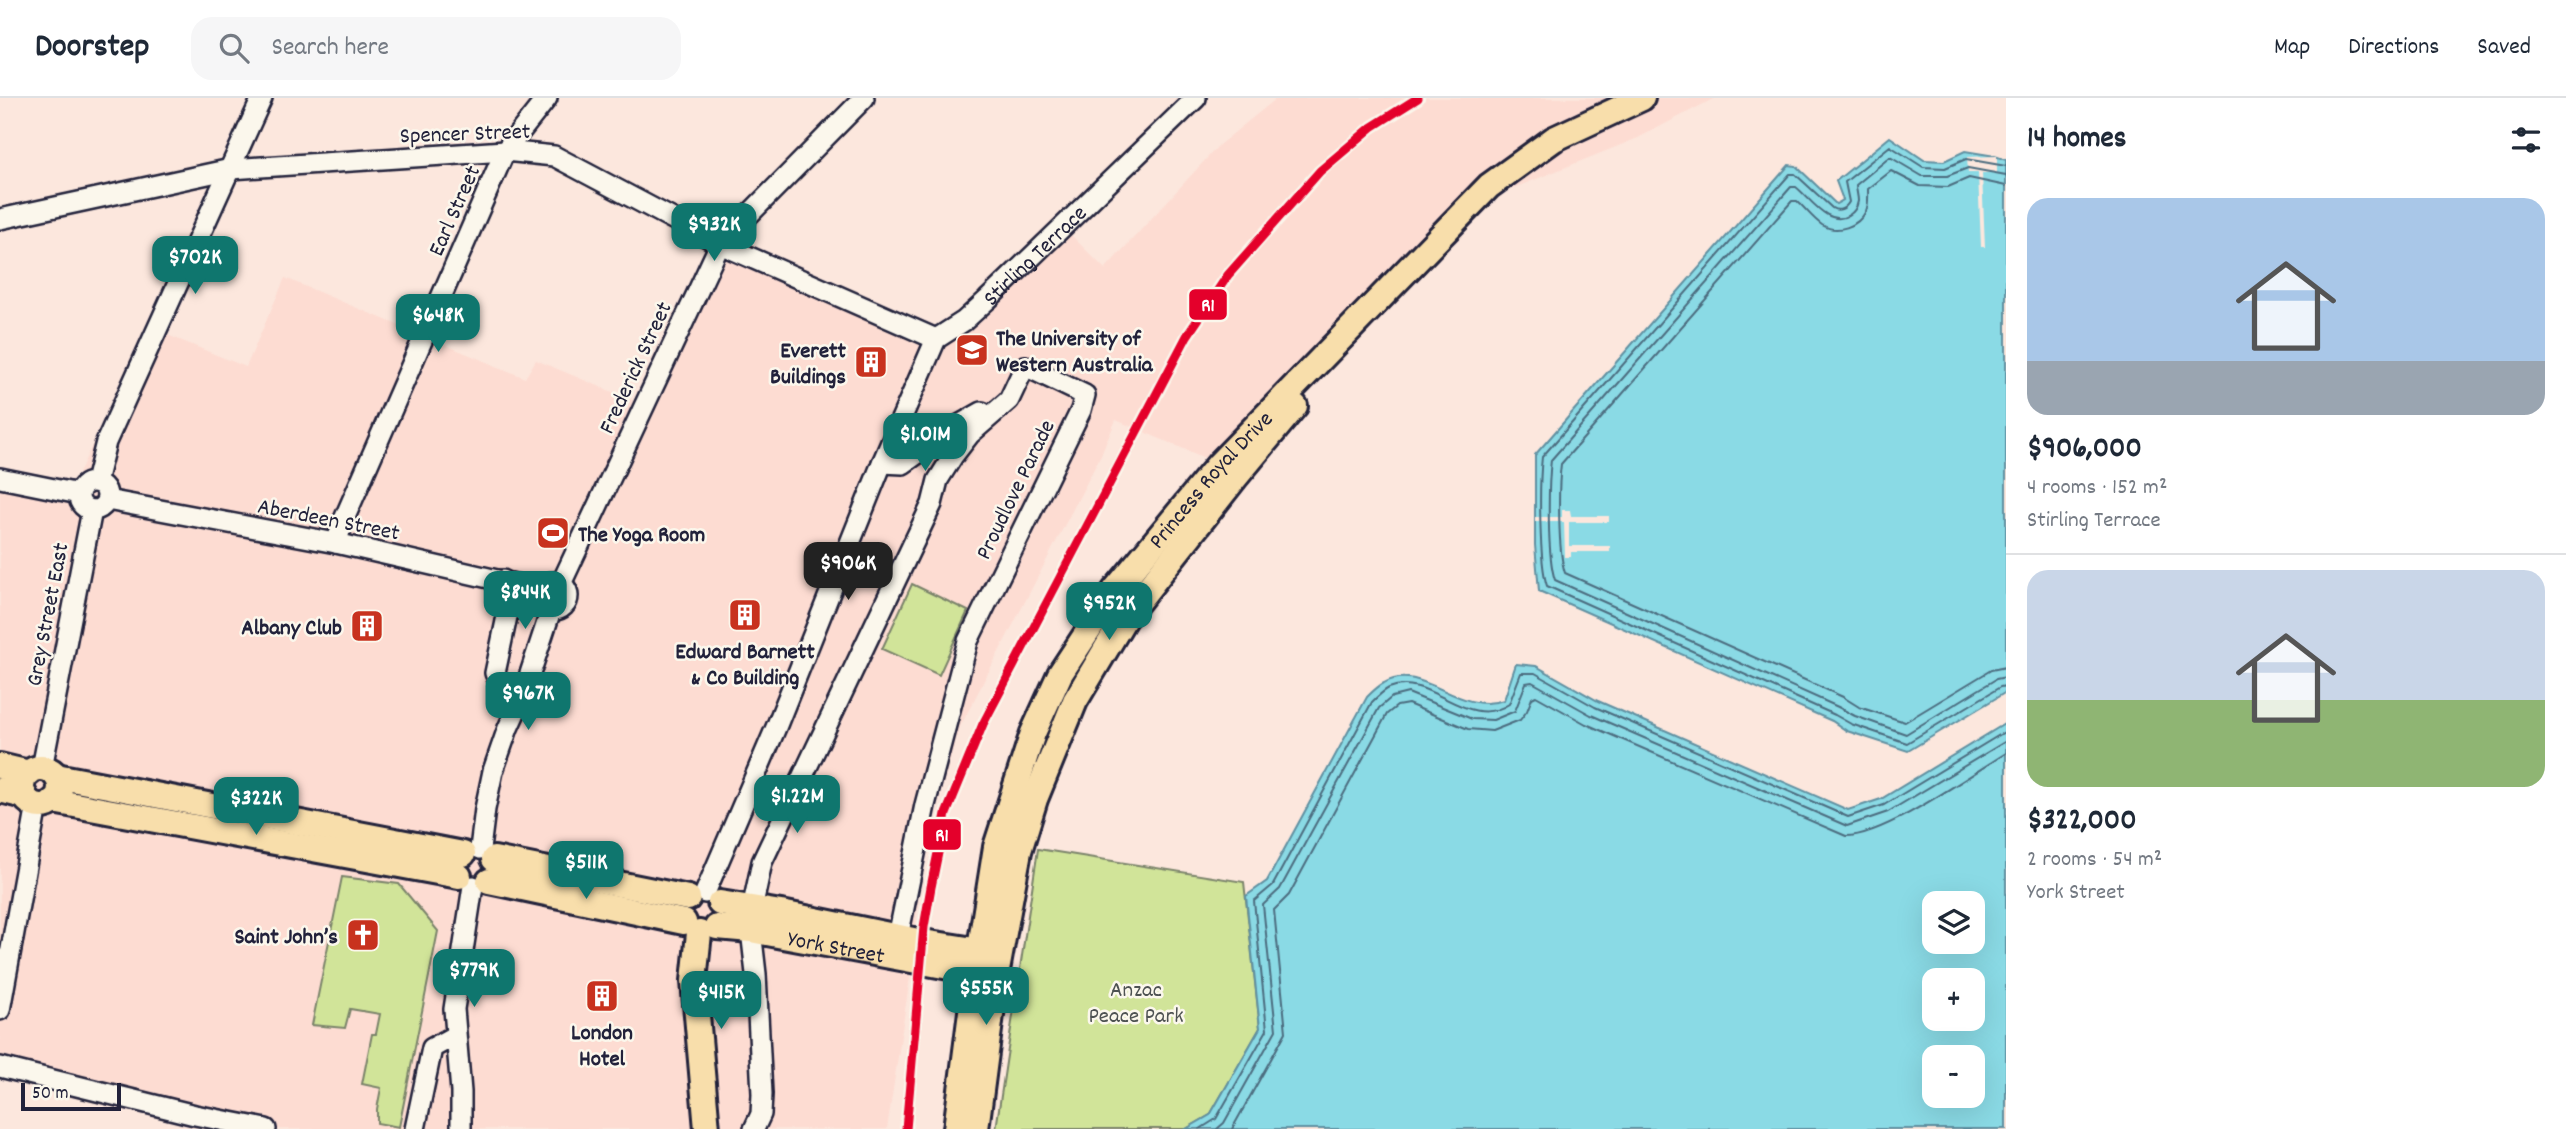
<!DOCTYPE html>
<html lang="en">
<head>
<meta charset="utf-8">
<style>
	body { margin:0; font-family:Dekko,sans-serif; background:#f6f6f7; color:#1f2937; height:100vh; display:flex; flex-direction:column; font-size:26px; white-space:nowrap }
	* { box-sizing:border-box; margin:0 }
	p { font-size:23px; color:#747a83 }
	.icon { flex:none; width:38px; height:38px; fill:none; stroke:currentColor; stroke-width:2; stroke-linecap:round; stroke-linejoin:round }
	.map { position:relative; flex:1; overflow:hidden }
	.details { display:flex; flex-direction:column; background:#fff; width:560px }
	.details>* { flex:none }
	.controls { position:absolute; left:1922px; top:793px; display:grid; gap:14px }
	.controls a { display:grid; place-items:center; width:63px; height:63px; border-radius:14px; background:#fff; box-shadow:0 7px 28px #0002; font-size:35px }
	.scale { position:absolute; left:21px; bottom:18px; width:100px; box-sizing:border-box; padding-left:7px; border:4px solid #22223b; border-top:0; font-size:19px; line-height:24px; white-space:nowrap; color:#22223b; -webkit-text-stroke:5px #fbf7ec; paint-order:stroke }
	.price { position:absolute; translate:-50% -60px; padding:0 16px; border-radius:14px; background:#0f766e; color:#fff; font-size:23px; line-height:46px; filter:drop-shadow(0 2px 4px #0008) }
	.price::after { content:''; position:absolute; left:50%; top:42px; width:21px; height:16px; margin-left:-10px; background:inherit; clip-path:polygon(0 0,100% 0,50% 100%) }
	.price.selected { background:#222; color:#fff }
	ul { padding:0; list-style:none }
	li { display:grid; align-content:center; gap:14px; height:371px; padding:0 21px }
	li+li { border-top:2px solid #e0e1e3 }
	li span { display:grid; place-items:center; height:217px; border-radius:21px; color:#555 }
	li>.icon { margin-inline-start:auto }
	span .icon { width:126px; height:126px; fill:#fffc; stroke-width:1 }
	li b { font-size:30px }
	h2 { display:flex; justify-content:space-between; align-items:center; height:84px; padding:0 21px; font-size:30px }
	header { display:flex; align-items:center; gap:42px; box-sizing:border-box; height:98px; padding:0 35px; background:#fff; border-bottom:2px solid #e0e1e3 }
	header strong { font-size:33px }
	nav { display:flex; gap:38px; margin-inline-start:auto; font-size:24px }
	.search { width:490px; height:63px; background:#f6f6f7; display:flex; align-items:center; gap:18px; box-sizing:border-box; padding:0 24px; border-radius:21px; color:#747a83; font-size:26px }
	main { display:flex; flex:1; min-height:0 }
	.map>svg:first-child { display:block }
	.built { fill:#fddcd2 }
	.green { fill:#d1e499; stroke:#7a836a; stroke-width:2 }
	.water { fill:#8adae5; stroke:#6090a1; stroke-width:2; fill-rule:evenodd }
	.pier { fill:#fce7dd }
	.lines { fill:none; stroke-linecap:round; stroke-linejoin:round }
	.shore { stroke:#4c6c7f; stroke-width:2 }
	.minor-casing { stroke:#22223b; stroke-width:24 }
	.major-casing { stroke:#22223b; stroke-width:30 }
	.minor { stroke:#fbf7ec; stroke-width:19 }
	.major { stroke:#f8deab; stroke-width:24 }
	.rail-1-casing { stroke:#fbf7ec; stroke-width:14 }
	.rail-1 { stroke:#e4002b; stroke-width:9 }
	.labels { text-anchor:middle; stroke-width:5; stroke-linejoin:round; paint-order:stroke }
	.street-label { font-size:23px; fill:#22223b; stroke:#fbf7ec }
	.poi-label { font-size:23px; font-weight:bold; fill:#22223b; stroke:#fbf7ec; text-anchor:end }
	.park-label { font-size:23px; fill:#4e5252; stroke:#fbf7ec }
	.line-badge { stroke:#fbf7ec; stroke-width:2.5 }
	.badge-label { font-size:19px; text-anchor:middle; font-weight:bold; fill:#fff }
</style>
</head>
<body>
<header>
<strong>Doorstep</strong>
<div class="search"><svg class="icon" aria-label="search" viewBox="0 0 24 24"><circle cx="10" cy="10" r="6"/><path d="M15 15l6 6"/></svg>Search here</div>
<nav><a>Map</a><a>Directions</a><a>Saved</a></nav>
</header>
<main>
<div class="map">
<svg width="2006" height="1031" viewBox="0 0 2006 1031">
	<rect width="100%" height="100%" fill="#fce7dd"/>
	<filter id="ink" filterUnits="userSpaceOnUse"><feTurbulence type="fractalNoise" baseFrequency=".0143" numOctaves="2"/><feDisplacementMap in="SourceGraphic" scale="14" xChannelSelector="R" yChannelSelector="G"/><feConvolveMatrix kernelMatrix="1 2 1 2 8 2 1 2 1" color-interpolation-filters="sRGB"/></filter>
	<g filter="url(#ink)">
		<path class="built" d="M1277 0H1715L1638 40 1489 100 1219 366 1116 322 1100 359 959 631 923 757 911 873 887 1031H262L0 969V380L70 394 148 229 246 269 285 180 525 280 536 262 644 307 720 146 936 241 1054 120 1105 171 1219 47Z"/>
		<path class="green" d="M912 486 968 513 939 577 882 551Z
			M1038 751 1244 784 1260 930 1210 1017 1186 1031H996Z
			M342 779 399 786 438 833 399 1029 377 1025V1011L381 990 362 986 372 936H376L380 916 350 911 345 930 312 927Z"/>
		<path class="water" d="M1890 39 1924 62 1944 63 1965 53 1995 58 2006 62V594L1908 653 1847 633 1832 623 1539 493 1535 447V357L1789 67 1796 68 1836 106 1843 102 1836 83Z
			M1516 566 1536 568 1598 603 1848 712 1881 701 2006 625V1031H1186L1210 1017 1260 930 1246 798 1267 783 1367 599C1372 594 1378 588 1384 585 1423 563 1457 618 1504 602ZM1934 805H1972V844H1934ZM1934 882H1972V920H1934ZM1934 959H1972V998H1934Z"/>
		<path class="pier" d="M1997 58V75H1982L1985 149H1981L1978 75H1968L1967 59Z
			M1562 412H1570L1571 418H1609V424H1569V448H1610V454H1571V459H1565L1564 424H1535V419H1562Z"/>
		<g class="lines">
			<path class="shore" d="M2006 68 1966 61 1945 70 1923 69 1890 48 1845 84 1849 104C1845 111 1838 114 1832 110L1795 76H1790L1542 359C1539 386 1539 464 1547 488L1835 617 1851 626 1907 645 2000 589 2006 588
				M2006 77 1968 70 1947 78H1922L1890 59 1856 87C1856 92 1858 98 1858 103 1857 109 1854 114 1849 117 1829 130 1810 100 1796 89H1791L1551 362C1548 388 1547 459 1555 482L1838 609 1855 618 1906 636 1996 581 2006 579
				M2006 88 1969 80 1948 89 1920 88 1891 73 1868 91C1868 99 1869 106 1866 113 1858 129 1837 136 1822 127 1813 121 1805 110 1797 103H1792L1561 366C1558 390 1558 454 1565 475L1843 599 1859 609 1905 624 1991 572 2006 569
				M1200 1031 1216 1021 1267 932 1254 803 1273 787 1372 604C1377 599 1383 593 1389 590 1430 573 1466 634 1509 606L1521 575H1535L1595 609 1848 719 1884 707 2006 633
				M1217 1031 1224 1025 1276 932 1263 807 1280 791 1379 610 1392 599 1408 595 1472 621 1493 622 1515 613 1526 585 1532 584 1591 617 1847 728 1888 714 2006 643
				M1232 1031 1286 934 1274 812 1289 797 1387 616 1397 608 1408 606 1468 631 1492 633 1520 622 1527 613 1532 600 1536 598 1586 626 1846 738C1885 738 1970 677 2006 655"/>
			<defs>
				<g id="minor">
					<path d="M0 121 231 71 505 53 554 58 720 146 936 241"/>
					<path d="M882 365 903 366 952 331 982 314"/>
					<path d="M0 380 79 396"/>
					<path d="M96 384 106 344 262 0"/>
					<circle cx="93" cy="398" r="14"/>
					<path d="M107 402 336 445 541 492"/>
					<path d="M336 445 345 419 505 53 547 0"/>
					<path d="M503 482 509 509 495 575 500 587 523 597"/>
					<circle cx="554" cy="498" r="14"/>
					<path d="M561 486 720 146 864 0"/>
					<path d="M42 670 92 412"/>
					<path d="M480 751 485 711 493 673 508 630 523 597 551 512"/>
					<path id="s1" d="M705 795 777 627 882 365 936 241 964 223 987 202 1196 0"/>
					<path d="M752 811 762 764 932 406 938 382 953 358 970 336 1009 302 1025 268 1085 297 1081 312 968 543 925 707 898 839"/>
					<path d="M751 832 756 876 762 996 761 1016 754 1031"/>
					<path d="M0 912 37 707"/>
					<path d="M0 969 195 1017 266 1031"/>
					<path d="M415 1031 432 950 454 938"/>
					<path d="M461 1031V994L454 911 473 788"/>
				</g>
				<g id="major">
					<path d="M0 668 29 675"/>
					<circle cx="41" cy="689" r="19"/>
					<path d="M56 678 463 756"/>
					<path d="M0 692 25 698"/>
					<path d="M53 703 459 778"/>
					<path d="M494 761 688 800"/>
					<path d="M489 783 684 824"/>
					<path d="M720 805 781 815 923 844 993 855"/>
					<path id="s2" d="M717 829 751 832 992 877"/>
					<path d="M699 835 694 883 707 1031"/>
					<path id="s3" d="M956 1031 976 875 996 749 1033 635 1060 576 1115 492 1219 366 1489 88 1554 41 1642 0"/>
					<path d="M976 1031 996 878 1019 753 1035 701 1075 603 1124 521 1235 380 1295 308"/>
				</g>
			</defs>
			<use href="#minor" class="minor-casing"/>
			<use href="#major" class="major-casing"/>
			<use href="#minor" class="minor"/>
			<use href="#major" class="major"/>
			<defs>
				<path id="rail-1" d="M906 1031 924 829 931 789 946 716 983 626 1187 238 1228 177 1320 73 1372 29 1418 0"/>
			</defs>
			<use href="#rail-1" class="rail-1-casing"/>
			<use href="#rail-1" class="rail-1"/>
		</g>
	</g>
	<defs>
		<symbol id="university-square" viewBox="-11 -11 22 22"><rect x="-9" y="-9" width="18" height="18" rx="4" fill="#c8321e" stroke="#fbf7ec"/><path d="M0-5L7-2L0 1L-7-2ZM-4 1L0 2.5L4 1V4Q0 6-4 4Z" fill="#fff"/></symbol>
		<symbol id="building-square" viewBox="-11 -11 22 22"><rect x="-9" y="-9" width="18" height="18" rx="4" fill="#c8321e" stroke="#fbf7ec"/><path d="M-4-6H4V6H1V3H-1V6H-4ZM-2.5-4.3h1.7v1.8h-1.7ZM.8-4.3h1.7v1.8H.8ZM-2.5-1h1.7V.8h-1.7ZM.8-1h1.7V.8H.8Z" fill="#fff"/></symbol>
		<symbol id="stadium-square" viewBox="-11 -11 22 22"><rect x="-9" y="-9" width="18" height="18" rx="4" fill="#c8321e" stroke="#fbf7ec"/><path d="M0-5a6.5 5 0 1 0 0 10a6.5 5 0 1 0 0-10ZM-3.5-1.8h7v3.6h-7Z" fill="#fff"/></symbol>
		<symbol id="church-square" viewBox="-11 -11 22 22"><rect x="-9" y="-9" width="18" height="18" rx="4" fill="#c8321e" stroke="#fbf7ec"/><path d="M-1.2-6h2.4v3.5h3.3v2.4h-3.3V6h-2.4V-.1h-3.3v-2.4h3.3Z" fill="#fff"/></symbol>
	</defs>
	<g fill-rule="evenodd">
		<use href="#university-square" x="953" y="233" width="38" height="38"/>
		<use href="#building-square" x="852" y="245" width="38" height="38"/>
		<use href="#stadium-square" x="534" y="416" width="38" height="38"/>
		<use href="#building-square" x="726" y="498" width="38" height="38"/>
		<use href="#building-square" x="348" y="509" width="38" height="38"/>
		<use href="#church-square" x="344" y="818" width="38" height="38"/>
		<use href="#building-square" x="583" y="879" width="38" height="38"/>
	</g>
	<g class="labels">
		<g class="street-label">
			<text transform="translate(465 34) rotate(-2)" y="8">Spencer Street</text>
			<text transform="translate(453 112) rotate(-66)" y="8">Earl Street</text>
			<text dy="8" stroke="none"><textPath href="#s1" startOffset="730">Stirling Terrace</textPath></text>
			<text transform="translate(634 269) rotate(-65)" y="8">Frederick Street</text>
			<text dy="8" stroke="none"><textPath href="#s3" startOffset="716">Princess Royal Drive</textPath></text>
			<text transform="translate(1014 391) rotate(-64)" y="8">Proudlove Parade</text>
			<text transform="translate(329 420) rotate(11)" y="8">Aberdeen Street</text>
			<text transform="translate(46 516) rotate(-79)" y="8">Grey Street East</text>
			<text dy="8" stroke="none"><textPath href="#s2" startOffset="121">York Street</textPath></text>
		</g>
		<g class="poi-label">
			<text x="996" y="247" text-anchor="start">The University of<tspan x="996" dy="26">Western Australia</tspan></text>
			<text x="846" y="259">Everett<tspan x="846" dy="26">Buildings</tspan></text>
			<text x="578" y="443" text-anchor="start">The Yoga Room</text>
			<text x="342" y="536">Albany Club</text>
			<text x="745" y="560" text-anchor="middle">Edward Barnett<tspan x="745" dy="26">&amp; Co Building</tspan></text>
			<text x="338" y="845">Saint John’s</text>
			<text x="602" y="941" text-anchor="middle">London<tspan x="602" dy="26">Hotel</tspan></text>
		</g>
		<g class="park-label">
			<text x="1136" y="898">Anzac<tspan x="1136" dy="26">Peace Park</tspan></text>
		</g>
	</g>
	<g class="line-badge">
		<rect x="1188" y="190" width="40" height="33" rx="7" fill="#e4002b"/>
		<rect x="922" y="720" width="40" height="33" rx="7" fill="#e4002b"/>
	</g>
	<g class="badge-label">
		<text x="1208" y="213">R1</text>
		<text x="942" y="743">R1</text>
	</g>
</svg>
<div class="controls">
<a><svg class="icon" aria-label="layers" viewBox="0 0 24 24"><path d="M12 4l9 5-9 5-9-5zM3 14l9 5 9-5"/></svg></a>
<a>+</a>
<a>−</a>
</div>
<div class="scale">50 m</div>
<b class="price" style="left:714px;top:165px">$932K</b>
<b class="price" style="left:195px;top:198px">$702K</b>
<b class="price" style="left:438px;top:256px">$648K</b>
<b class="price" style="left:925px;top:375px">$1.01M</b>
<b class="price selected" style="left:848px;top:504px">$906K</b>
<b class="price" style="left:525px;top:533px">$844K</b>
<b class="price" style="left:1109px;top:544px">$952K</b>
<b class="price" style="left:528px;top:634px">$967K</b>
<b class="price" style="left:797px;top:737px">$1.22M</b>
<b class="price" style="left:256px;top:739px">$322K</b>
<b class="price" style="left:586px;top:803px">$511K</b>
<b class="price" style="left:474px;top:911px">$779K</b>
<b class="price" style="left:986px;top:929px">$555K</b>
<b class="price" style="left:721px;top:933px">$415K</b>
</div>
<section class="details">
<h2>14 homes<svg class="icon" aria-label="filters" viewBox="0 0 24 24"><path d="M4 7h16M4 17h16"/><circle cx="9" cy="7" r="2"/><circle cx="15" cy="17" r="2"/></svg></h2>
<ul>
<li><span style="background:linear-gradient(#a9c7e8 75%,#9aa5b1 0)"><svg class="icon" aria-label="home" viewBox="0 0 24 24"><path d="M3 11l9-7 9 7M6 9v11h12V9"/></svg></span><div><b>$906,000</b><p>4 rooms · 152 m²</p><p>Stirling Terrace</p></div></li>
<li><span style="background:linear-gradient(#c9d6e8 60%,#8fb573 0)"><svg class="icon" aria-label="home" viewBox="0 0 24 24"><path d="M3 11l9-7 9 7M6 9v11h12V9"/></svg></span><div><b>$322,000</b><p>2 rooms · 54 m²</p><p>York Street</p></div></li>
</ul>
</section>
</main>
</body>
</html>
